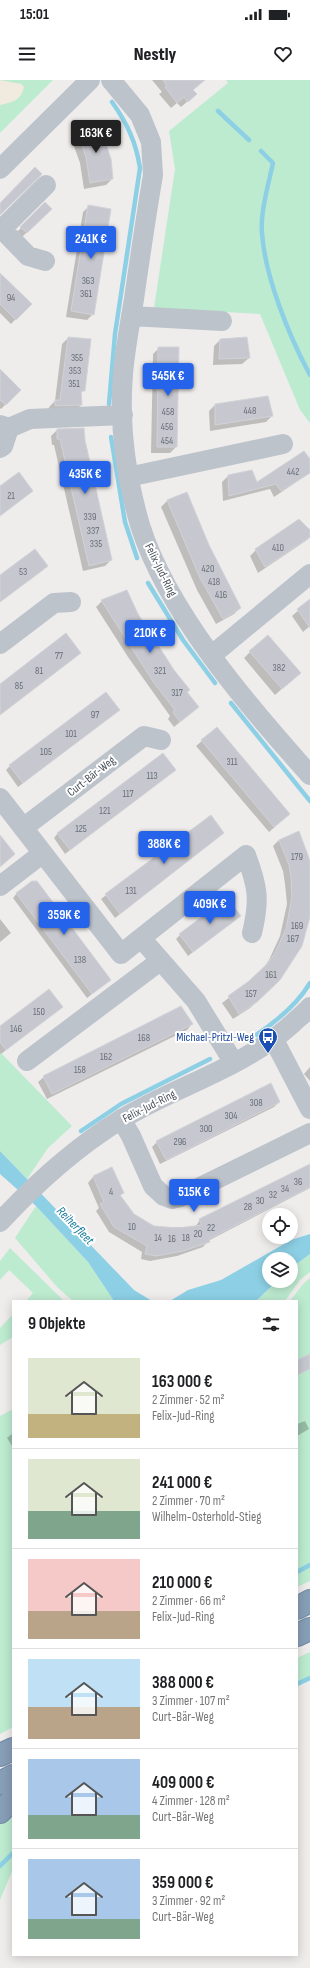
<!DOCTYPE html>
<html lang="de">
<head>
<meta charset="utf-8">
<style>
	body { margin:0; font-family:"Sofia Sans Condensed",sans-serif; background:#f2f2f2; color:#202124; height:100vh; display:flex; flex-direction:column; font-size:15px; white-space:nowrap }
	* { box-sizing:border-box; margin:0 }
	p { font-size:13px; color:#757577 }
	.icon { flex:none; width:22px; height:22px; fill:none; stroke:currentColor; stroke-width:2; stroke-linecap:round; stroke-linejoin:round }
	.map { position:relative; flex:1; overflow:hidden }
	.details { position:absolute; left:12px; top:1220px; width:286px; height:656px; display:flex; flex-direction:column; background:#fff; border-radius:0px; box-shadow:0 2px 10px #0003 }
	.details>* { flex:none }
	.controls { position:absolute; left:262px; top:1128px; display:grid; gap:8px }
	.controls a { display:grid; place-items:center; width:36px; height:36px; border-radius:50%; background:#fff; box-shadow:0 2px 10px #0003; font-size:20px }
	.price { position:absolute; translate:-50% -34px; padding:0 9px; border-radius:4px; background:#2563eb; color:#fff; font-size:13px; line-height:26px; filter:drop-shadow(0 1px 2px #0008) }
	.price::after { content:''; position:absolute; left:50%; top:24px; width:12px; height:9px; margin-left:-6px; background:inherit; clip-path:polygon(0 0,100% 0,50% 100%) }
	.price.on { background:#222; color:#fff }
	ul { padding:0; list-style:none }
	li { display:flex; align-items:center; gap:12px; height:100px; padding:0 16px }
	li+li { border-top:1px solid #e0e0e0 }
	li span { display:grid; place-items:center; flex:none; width:112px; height:80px; border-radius:0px; color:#555 }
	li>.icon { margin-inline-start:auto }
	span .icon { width:48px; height:48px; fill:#fffc; stroke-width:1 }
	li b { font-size:17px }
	h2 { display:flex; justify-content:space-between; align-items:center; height:48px; padding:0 16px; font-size:17px }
	.status { display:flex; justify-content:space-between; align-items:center; height:28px; padding:0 20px; background:#fff; direction:ltr }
	.status svg { height:11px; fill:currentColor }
	header { display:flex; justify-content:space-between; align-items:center; height:52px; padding:0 16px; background:#fff; font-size:18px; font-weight:800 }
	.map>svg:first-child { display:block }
	.green { fill:#bdebd0 }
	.sand { fill:#f0ebde }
	.water { fill:#8dd0e5 }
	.shadow { fill:#0003 }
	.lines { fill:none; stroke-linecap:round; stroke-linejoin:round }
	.stream { stroke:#8dd0e5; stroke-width:4.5 }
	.building { fill:#c7c8cf; stroke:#d1d3d8 }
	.highway-casing { stroke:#7289a4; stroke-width:24 }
	.minor { stroke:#bcc3cb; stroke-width:20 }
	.highway { stroke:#879eb8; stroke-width:22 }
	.labels { text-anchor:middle; stroke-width:4; stroke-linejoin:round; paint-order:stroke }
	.number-label { font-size:10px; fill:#666d76 }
	.street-label { font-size:12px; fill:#464f58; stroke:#fff }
	.transit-label { font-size:12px; fill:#164399; stroke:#fff; text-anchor:end }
	.water-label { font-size:13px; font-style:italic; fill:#167c9c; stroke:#fff }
</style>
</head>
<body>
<div class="status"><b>15:01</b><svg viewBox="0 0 49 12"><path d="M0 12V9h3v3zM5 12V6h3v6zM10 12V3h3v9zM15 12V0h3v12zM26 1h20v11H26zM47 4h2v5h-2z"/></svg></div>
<header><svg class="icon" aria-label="menu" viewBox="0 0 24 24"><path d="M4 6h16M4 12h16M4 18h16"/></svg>Nestly<svg class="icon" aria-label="heart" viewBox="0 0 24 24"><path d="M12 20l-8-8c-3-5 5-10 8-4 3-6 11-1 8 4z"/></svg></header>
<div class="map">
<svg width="310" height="1888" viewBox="0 0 310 1888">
	<rect width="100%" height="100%" fill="#efecec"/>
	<path class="green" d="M0 0H53L0 53Z
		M226 0H310V343L300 330 260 234 154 228 175 89 169 51 228 3Z
		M0 972 72 1046 48 1068 27 1099 0 1071Z
		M36 1126 88 1182 114 1221H73L58 1208 15 1158Z
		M10 1168 64 1221H26L33 1213 9 1190 0 1200V1181Z
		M310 1174V1192L300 1200 285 1221H256L277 1201H291V1188Z
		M310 1198V1501L297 1507V1221H290L303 1204Z
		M13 1234V1257L0 1265V1248Z
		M13 1329V1647L0 1654V1336Z
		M310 1572V1600L297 1606V1578Z
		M13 1717V1789L0 1820V1723Z"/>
	<path class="sand" d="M0 0 21 4 24 7C21 21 12 22 0 25Z"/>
	<path class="water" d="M0 1071 134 1210 152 1221H114L88 1182 36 1126 0 1094Z
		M310 1154V1174L291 1188V1179H269V1201H277L256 1221H170L188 1210 221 1200 291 1160Z"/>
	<path class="shadow" d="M152 0H195L189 20 181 27 177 23 171 28 159 14 162 12Z
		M78 51 112 99 106 105 84 109 80 83 71 58Z
		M45 123 51 129 22 157 17 152Z
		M89 126 93 234 87 240 66 237 83 132Z
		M0 194 30 224 11 244 0 233Z
		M68 258 84 310 80 314 81 325 75 331 50 332 49 327 55 321 62 264Z
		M220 260 249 278 242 284 213 285 214 266Z
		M159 268 176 367 170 373H151L153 274Z
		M0 290 20 310 1 329 0 328Z
		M215 325 272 336 266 342 210 351 209 331Z
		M57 350 84 360 111 480 105 486 83 491 54 365H52L51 356Z
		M310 380V393L274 417 270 409 223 421 222 402 228 396 256 403Z
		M186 414 208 466 240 528 234 534 216 544 197 510 161 427 167 421Z
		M310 452V457L307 460 258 493 250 476 256 470Z
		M47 486 42 491 0 522V496Z
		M310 520V546L303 552 292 536Z
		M102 521 137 535 186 613 198 627 174 647 168 639 170 636 128 577 96 527Z
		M250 572 293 599 275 615 244 578Z
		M114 634 18 707 6 690 10 686Z
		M217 648 284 739 269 752 196 666Z
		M175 690 65 774 54 758 58 753Z
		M210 737 223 753 115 838 101 819Z
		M299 752 308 775 310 790V826L279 900 250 928 233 939 222 923 250 902 263 889 269 880 280 856 287 824 285 804 283 791 273 766 279 760Z
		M17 813 105 904 87 918 13 818Z
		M0 839 11 853 0 862Z
		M235 840 188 876 176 859 180 855Z
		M62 927 1 974 0 972V947Z
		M192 944 187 950 47 1019 38 1002 44 997Z
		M310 987V1001L304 994Z
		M279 1022 274 1027 160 1084 152 1067 157 1062Z
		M310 1085V1108L208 1161 203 1167 177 1176 150 1181 141 1179 142 1172 109 1152 96 1131 99 1128 88 1103 93 1097 111 1089 123 1113 120 1116 133 1135 154 1147H195L200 1140Z
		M305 1341 309 1349 297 1356V1344Z
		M13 1353V1366H12L7 1358Z"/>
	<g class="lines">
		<path class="stream" d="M218 31 249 60
			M261 71 273 83C269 102 260 133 262 153 265 197 289 256 310 295
			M109 324 115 254 140 88C136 62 127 43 112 22
			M111 357 125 442 137 478
			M148 503 183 560 215 603
			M231 623 310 721
			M256 955C277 941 297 925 310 903
			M81 1051 121 1024 210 979
			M297 1492 310 1485
			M297 1604 310 1598
			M0 1786 13 1773"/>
	</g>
	<path class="building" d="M163 0H205L193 10 197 14 188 22 184 17 177 23 165 7 167 6Z
		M99 43 111 79 113 99 90 103 86 77 77 51Z
		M35 87 42 94 0 135V123Z
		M45 122 52 129 27 153 20 147Z
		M88 125 111 129 94 235 71 231Z
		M0 193 32 224 16 240 0 224Z
		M68 257 91 259 85 311H81L82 325 55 326V320H60Z
		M247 257 250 278 219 279 220 259Z
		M158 267H179L177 367H157Z
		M0 289 21 310 6 325 0 320Z
		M268 316 273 336 215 345V324Z
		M84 348 85 360 112 480 89 486 60 359H57V349Z
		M304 371 310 379V393L281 411 276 404 229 416 228 395 252 390 257 402Z
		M19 392 33 411 0 436V406Z
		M187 412 209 465 241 528 223 539 200 498 167 420Z
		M299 439 310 450V457L265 487 255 469Z
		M35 469 48 486 0 522V495Z
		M127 510 138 534 174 590 190 610 187 612 199 627 180 642 173 632 175 630 154 603 101 520Z
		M310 519V548L297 529Z
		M66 553 81 573 0 635V604Z
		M268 555 301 593 282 609 249 571Z
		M106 612 120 630 23 703 9 685Z
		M217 647 290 734 274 747 201 660Z
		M163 673 176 690 70 770 57 753Z
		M211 735 224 753 120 834 105 814Z
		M299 751 310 781V837L302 866 280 900 257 922 239 934 228 916 249 901 268 883 275 873 286 849 292 817 291 798 289 785 279 760Z
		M0 755 15 774 0 787Z
		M32 801H37L111 900 92 914 16 813Z
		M227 818 241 836 193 872 179 854Z
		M49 909 63 927 6 970 0 962V946Z
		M181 926 193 944 52 1014 43 996Z
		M271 1003 280 1022 166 1080 156 1061Z
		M310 1084V1107L209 1159 210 1162 183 1171 156 1176 145 1174 147 1166 114 1147 100 1124 104 1122 93 1096 112 1087 124 1113 120 1115 134 1134 154 1146 178 1148 202 1145 199 1139Z
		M310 1274V1289L297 1295V1280Z"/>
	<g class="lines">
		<defs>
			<path id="highway" d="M297 1528 310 1521
				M297 1555 310 1549
				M0 1675 13 1669
				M0 1703 13 1696
				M0 1732 13 1719"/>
		</defs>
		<use href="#highway" class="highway-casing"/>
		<path class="minor" d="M111 0 140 35 151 62 153 95C146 136 140 177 134 219 130 244 125 269 123 294 119 344 126 397 140 445 167 532 249 627 310 695
			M0 89 90 0
			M0 147 28 176 45 181
			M2 149 46 105
			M131 236 222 241
			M0 345 9 348 30 339 123 335
			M0 368 3 366 9 348
			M128 397 283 364
			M0 564 54 523 71 522
			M212 575 310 494
			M0 718 121 874 141 858 196 921 234 983
			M23 748 144 656 161 660
			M0 806 43 773
			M141 858 246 775C258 807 260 820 252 853
			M274 960 310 1029
			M27 981 160 881
			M121 1039 131 1056 153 1106 164 1116 172 1119 180 1117 310 1053
			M0 1142C36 1103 75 1068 120 1040 176 1006 243 988 292 944 298 938 305 933 310 927"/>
		<use href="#highway" class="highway"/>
	</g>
	<defs>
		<symbol id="bus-pin" viewBox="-11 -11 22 30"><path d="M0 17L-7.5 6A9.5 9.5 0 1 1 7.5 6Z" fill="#1a4fb4" stroke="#fff"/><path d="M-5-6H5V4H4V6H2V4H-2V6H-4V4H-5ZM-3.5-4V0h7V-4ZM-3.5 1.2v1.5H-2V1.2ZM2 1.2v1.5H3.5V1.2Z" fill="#fff"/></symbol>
	</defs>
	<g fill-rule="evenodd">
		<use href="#bus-pin" x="257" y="946" width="22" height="30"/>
	</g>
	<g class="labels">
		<g class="number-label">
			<text x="88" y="204">363</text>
			<text x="86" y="217">361</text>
			<text x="11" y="221">94</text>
			<text x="77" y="281">355</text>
			<text x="75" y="294">353</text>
			<text x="74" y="307">351</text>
			<text x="250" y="334">448</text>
			<text x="168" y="335">458</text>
			<text x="167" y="350">456</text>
			<text x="167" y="364">454</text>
			<text x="293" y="395">442</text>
			<text x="11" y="419">21</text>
			<text x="90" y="440">339</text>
			<text x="93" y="454">337</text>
			<text x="96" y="467">335</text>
			<text x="278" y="471">410</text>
			<text x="208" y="492">420</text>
			<text x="23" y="495">53</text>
			<text x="214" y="505">418</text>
			<text x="221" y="518">416</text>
			<text x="59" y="579">77</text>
			<text x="279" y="591">382</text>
			<text x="39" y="594">81</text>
			<text x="160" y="594">321</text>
			<text x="19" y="609">85</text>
			<text x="177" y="616">317</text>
			<text x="95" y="638">97</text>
			<text x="71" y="657">101</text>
			<text x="46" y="675">105</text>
			<text x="232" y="685">311</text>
			<text x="152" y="699">113</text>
			<text x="128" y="717">117</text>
			<text x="105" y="734">121</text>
			<text x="81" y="752">125</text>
			<text x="297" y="780">179</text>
			<text x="131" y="814">131</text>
			<text x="297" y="849">169</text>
			<text x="293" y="862">167</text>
			<text x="80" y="883">138</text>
			<text x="271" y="898">161</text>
			<text x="251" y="917">157</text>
			<text x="39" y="935">150</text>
			<text x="16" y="952">146</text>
			<text x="144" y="961">168</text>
			<text x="106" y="980">162</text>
			<text x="80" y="993">158</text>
			<text x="256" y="1026">308</text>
			<text x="231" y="1039">304</text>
			<text x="206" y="1052">300</text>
			<text x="180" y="1065">296</text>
			<text x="298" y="1105">36</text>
			<text x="285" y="1112">34</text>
			<text x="111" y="1115">4</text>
			<text x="273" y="1118">32</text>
			<text x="260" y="1124">30</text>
			<text x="248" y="1130">28</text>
			<text x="132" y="1150">10</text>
			<text x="211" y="1151">22</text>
			<text x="198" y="1157">20</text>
			<text x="158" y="1161">14</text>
			<text x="186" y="1161">18</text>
			<text x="172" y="1162">16</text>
		</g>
		<g class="street-label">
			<text transform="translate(161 490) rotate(64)" y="4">Felix-Jud-Ring</text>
			<text transform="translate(91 696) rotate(-38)" y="4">Curt-Bär-Weg</text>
			<text transform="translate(149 1026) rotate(-27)" y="4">Felix-Jud-Ring</text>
		</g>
		<g class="transit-label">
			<text x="254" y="961">Michael-Pritzl-Weg</text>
		</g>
		<g class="water-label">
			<text transform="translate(76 1145) rotate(46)" y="5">Reiherfleet</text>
		</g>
	</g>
</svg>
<div class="controls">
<a><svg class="icon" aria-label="locate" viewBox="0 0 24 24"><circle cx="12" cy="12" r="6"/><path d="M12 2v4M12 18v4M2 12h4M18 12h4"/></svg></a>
<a><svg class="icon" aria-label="layers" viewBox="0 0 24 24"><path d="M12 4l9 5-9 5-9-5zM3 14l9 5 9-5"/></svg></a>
</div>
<b class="price on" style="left:96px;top:74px">163K €</b>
<b class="price" style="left:91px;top:180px">241K €</b>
<b class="price" style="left:168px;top:317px">545K €</b>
<b class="price" style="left:85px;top:415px">435K €</b>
<b class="price" style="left:150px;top:574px">210K €</b>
<b class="price" style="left:164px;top:785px">388K €</b>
<b class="price" style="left:210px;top:845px">409K €</b>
<b class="price" style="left:64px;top:856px">359K €</b>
<b class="price" style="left:194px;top:1133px">515K €</b>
<section class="details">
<h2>9 Objekte<svg class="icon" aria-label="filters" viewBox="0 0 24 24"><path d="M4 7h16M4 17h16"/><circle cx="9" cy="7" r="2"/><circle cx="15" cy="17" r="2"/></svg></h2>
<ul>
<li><span style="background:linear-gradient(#dfe7d0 70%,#c2b280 0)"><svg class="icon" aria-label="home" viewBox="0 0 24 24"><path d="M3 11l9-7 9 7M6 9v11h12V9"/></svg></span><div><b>163 000 €</b><p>2 Zimmer · 52 m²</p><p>Felix-Jud-Ring</p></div></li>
<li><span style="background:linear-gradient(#dfe7d0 65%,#7fa58c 0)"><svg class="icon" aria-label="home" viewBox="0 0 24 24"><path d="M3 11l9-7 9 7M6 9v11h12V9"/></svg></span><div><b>241 000 €</b><p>2 Zimmer · 70 m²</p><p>Wilhelm-Osterhold-Stieg</p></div></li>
<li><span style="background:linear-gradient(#f6c9c9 65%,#b9a48a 0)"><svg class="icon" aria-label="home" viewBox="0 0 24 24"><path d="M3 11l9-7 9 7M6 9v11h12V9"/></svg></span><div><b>210 000 €</b><p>2 Zimmer · 66 m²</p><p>Felix-Jud-Ring</p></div></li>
<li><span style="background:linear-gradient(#bfe0f5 60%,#b9a48a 0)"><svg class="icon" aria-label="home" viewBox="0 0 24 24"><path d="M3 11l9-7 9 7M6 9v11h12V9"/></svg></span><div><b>388 000 €</b><p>3 Zimmer · 107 m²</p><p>Curt-Bär-Weg</p></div></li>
<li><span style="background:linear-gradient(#a9c7e8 70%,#7fa58c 0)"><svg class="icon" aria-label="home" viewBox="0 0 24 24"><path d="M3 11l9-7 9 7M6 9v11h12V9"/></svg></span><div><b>409 000 €</b><p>4 Zimmer · 128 m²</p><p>Curt-Bär-Weg</p></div></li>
<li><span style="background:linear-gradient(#a9c7e8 75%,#7fa58c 0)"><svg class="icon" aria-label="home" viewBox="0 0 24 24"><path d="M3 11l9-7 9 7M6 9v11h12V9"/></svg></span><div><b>359 000 €</b><p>3 Zimmer · 92 m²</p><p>Curt-Bär-Weg</p></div></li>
</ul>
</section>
</div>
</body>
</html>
